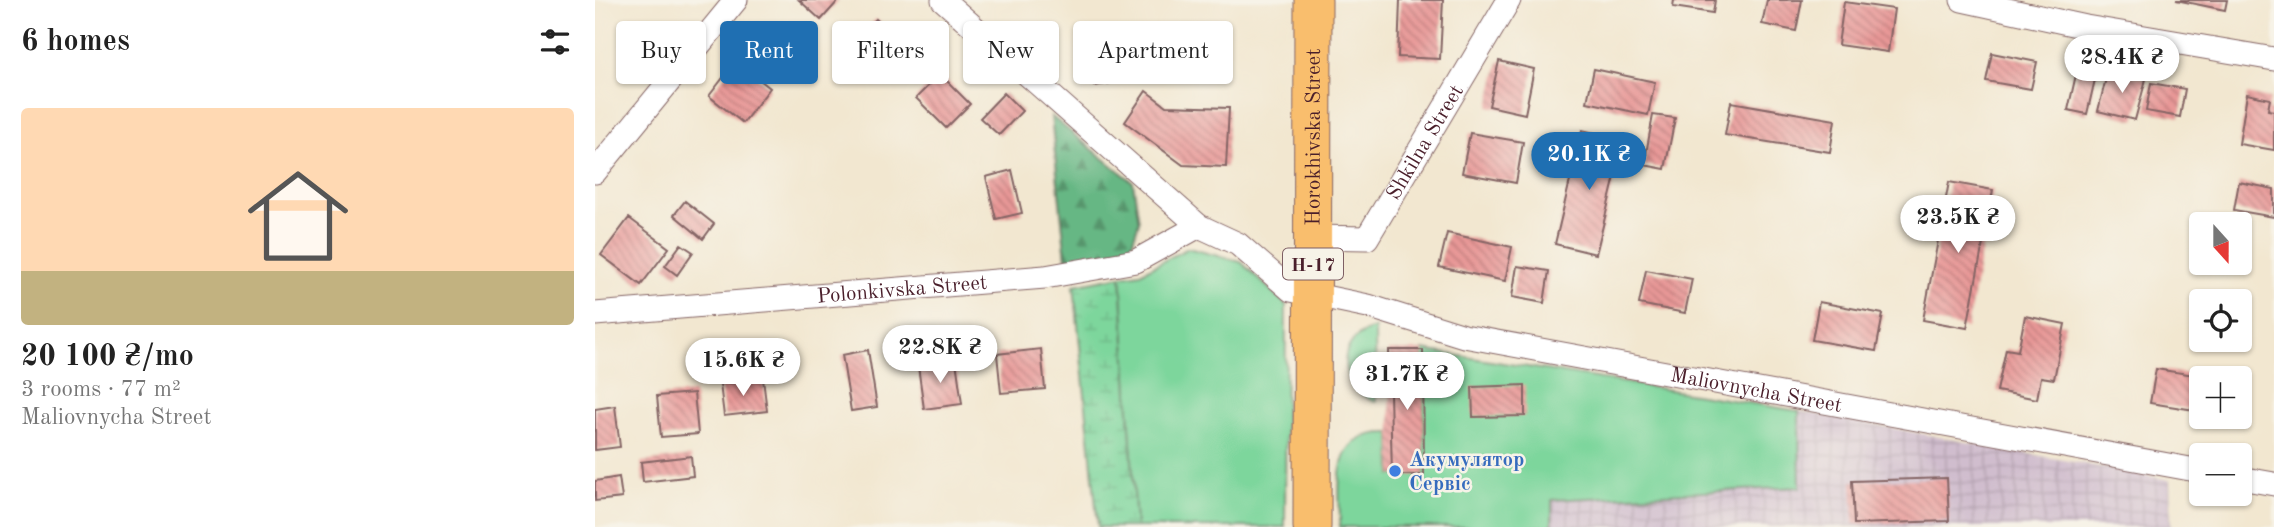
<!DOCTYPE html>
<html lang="en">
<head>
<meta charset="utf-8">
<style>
	body { margin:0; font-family:"Old Standard TT",serif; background:#f2f2f2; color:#222; height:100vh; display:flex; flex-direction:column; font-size:26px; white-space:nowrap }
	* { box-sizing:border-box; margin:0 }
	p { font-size:23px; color:#767676 }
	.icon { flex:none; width:38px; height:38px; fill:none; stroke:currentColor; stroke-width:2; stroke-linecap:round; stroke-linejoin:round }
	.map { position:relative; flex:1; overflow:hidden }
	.drawer { display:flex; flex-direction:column; background:#fff; width:595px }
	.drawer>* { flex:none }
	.guide { position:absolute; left:21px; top:21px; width:665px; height:63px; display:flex; gap:14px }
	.needle { width:46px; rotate:159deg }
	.controls { position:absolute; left:1594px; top:212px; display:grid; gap:14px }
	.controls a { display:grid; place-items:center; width:63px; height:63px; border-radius:7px; background:#fff; box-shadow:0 2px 5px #0004; font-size:35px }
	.price { position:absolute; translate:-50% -60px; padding:0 16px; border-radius:24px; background:#fff; color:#222; font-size:23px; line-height:46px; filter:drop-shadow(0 2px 4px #0008) }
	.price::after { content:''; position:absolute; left:50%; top:42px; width:21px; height:16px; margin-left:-10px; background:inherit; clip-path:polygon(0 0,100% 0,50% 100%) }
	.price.active { background:#1f6fb2; color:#fff }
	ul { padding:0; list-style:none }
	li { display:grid; align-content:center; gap:14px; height:371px; padding:0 21px }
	li span { display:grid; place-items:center; height:217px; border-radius:7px; color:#555 }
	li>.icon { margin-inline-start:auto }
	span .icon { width:126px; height:126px; fill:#fffc; stroke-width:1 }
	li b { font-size:30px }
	h2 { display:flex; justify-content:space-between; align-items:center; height:84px; padding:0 21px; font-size:30px }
	.chip { padding:0 24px; border-radius:7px; background:#fff; box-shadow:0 2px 5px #0004; font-size:24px; line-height:63px }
	.chip.active { background:#1f6fb2; color:#fff }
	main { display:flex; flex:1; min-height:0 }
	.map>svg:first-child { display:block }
	.industrial { fill:url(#industrial-grid) }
	.green { fill:#7dd69c; stroke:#647a64; stroke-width:2 }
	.forest { fill:url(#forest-firs); stroke:#586b58; stroke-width:2 }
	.wetland { fill:url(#wetland-marsh); stroke:#647a64; stroke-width:2 }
	.building { fill:url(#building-back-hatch) }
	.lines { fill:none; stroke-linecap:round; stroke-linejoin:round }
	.minor-casing { stroke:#856565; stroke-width:25 }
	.primary-casing { stroke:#856565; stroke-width:39 }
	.minor { stroke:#fff; stroke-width:23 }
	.primary { stroke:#f9be6d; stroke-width:37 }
	.shop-dot { fill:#3f7fe0; stroke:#f7f3e8; stroke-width:2.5 }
	.labels { text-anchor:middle; stroke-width:5; stroke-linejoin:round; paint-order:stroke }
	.shield { fill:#f7f3e8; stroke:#7e5f64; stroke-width:2 }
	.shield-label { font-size:19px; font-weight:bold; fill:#4a1f2b }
	.street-label { font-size:21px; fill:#4a1f2b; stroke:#f7f3e8 }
	.shop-label { font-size:21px; font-weight:bold; fill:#366cbe; stroke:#f7f3e8; text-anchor:start }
</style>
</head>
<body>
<main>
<section class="drawer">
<h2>6 homes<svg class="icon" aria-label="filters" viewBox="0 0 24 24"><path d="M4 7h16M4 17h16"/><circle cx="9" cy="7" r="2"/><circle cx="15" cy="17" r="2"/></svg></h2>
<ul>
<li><span style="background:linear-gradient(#ffd9b3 75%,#c2b280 0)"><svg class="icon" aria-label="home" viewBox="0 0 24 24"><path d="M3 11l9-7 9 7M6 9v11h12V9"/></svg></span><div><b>20 100 ₴/mo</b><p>3 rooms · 77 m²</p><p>Maliovnycha Street</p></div></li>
</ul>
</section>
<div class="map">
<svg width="1679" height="527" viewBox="0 0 1679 527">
	<defs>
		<pattern id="industrial-grid" width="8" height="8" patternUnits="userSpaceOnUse" patternTransform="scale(1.75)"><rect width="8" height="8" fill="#d0bdce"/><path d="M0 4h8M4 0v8" fill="none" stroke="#b4a2b1"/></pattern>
		<pattern id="forest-firs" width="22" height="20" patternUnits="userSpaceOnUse" patternTransform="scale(1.75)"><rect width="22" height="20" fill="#66b784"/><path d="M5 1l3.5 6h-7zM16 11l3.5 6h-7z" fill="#56946c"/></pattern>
		<pattern id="wetland-marsh" width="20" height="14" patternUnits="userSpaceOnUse" patternTransform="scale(1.75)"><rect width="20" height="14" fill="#7dd69c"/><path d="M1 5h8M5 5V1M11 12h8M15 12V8" fill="none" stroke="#6eb787"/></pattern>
		<pattern id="building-back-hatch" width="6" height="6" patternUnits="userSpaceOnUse" patternTransform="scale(1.75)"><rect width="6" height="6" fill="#e89897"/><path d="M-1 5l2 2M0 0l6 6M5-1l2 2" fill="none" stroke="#be7b7b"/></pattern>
	</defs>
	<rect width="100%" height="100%" fill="#f7f3e8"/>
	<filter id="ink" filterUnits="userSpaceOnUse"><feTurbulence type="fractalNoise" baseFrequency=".0143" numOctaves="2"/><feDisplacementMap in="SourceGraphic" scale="14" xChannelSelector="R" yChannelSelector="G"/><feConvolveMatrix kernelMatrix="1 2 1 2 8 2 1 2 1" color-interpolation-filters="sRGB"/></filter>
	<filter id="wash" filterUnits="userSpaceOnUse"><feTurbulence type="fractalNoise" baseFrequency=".00686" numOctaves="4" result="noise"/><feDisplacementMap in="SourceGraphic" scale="28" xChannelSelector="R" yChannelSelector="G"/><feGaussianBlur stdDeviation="1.57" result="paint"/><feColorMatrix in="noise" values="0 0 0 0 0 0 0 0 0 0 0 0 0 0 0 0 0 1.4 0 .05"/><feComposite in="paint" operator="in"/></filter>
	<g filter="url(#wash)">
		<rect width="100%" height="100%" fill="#f2e7d0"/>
		<path class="industrial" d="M1204 411 1575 480 1576 527H957L956 500 1205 487Z"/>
		<path class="green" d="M593 248 646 262 691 305 690 527H541L526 276 545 273Z
			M780 328 781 402C742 388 738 339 780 328Z
			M828 350 1204 411 1205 487 957 500V527H745C745 482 734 431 796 433L797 475 829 474Z"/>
		<path class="forest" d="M456 116 538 182 544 222 535 250 471 259Z"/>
		<path class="wetland" d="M526 276 541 527H503L479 285Z"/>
		<g id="blocks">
			<path class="building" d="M204 0H244L226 20Z
				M805 0H848L845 59 803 57Z
				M1079 0H1120L1118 13 1078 7Z
				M1172 0H1207L1201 31 1167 24Z
				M1581 0H1632L1630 10Z
				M1249 2 1299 9 1293 52 1243 45Z
				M281 19 307 44 285 68 258 43Z
				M515 35 522 82 499 86 492 39Z
				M1397 53 1442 62 1436 89 1391 81Z
				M1485 57 1504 62 1492 114 1473 110Z
				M141 61 175 88 148 123 114 96Z
				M904 61 939 69 930 114 894 106Z
				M999 69 1060 82 1053 115 992 102Z
				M1513 70 1551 79 1540 120 1503 111Z
				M345 74 375 104 351 128 321 98Z
				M1556 83 1590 89 1585 117 1551 111Z
				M551 91 571 106 634 108 631 167 588 165 530 122Z
				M409 93 427 111 404 135 385 118Z
				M1652 94 1675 99 1673 110 1679 111V150L1644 144Z
				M1136 102 1240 120 1235 152 1130 135Z
				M1058 115 1080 118 1070 169 1049 165Z
				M987 130 1029 140 1001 254 960 244Z
				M875 133 928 142 921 183 867 173Z
				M417 170 427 213 401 219 391 177Z
				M1354 182 1398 190 1372 328 1328 320Z
				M1644 182 1679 189V217L1639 210Z
				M90 201 119 224 108 239 79 215Z
				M34 218 74 248 46 285 6 255Z
				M852 233 917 247 910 281 844 267Z
				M86 244 98 252 82 275 70 266Z
				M922 266 954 271 949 303 917 297Z
				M1051 270 1097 279 1090 313 1044 304Z
				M1224 302 1288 314 1281 351 1217 340Z
				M1430 316 1470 324 1459 379 1446 377 1442 399 1402 391 1411 349 1423 351Z
				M446 349 450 389 406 393 402 354Z
				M273 350 282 407 256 411 247 355Z
				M794 350H828L829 475H797Z
				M361 361 367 404 329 409 323 366Z
				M1561 369 1606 376V411L1555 403Z
				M168 379 172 411 129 416 125 384Z
				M930 385V416L878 417 877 387Z
				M99 393 103 434 66 437 62 396Z
				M20 406 25 447 0 450V409Z
				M96 456 98 476 48 482 46 462Z
				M24 477 27 498 0 501V481Z
				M1352 478 1354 521 1259 524 1257 481Z"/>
		</g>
	</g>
	<g filter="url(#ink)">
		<use href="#blocks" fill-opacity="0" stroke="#856565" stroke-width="2"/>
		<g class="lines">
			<defs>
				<g id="minor">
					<path id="s1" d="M348 0 604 226 643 244 696 290 773 306 869 336 1606 471"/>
					<path d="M1367 0 1491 27 1679 59"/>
					<path d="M0 172 141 0"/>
					<path id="s2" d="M718 237 772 238 914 0"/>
					<path id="s3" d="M0 314 450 277 541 261 604 226"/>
					<path d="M1645 478 1679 484"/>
				</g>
				<g id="primary">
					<path id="s4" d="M717 527 718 0"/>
				</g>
			</defs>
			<use href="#minor" class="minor-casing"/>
			<use href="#primary" class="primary-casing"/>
			<use href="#minor" class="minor"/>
			<use href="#primary" class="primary"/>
		</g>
	</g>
	<circle class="shop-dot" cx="800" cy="471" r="7"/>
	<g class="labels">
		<rect class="shield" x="688" y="248.5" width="60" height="31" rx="5"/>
		<g class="shield-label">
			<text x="718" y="271">Н-17</text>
		</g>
		<g class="street-label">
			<text dy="7" stroke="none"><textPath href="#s4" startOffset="390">Horokhivska Street</textPath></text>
			<text dy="7" stroke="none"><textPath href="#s2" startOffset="166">Shkilna Street</textPath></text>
			<text dy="7" stroke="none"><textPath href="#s3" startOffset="308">Polonkivska Street</textPath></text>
			<text dy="7" stroke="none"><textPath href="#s1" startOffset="931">Maliovnycha Street</textPath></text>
		</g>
		<g class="shop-label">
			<text x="814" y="466">Акумулятор<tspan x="814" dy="24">Сервіс</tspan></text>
		</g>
	</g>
</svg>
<div class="controls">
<a><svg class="needle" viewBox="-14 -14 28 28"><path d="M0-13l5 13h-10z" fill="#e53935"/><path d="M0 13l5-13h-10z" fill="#767676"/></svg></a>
<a><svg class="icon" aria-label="locate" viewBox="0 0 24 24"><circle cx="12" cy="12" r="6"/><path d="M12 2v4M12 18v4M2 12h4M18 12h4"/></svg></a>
<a>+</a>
<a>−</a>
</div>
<b class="price" style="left:1527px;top:95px">28.4K ₴</b>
<b class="price active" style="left:994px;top:192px">20.1K ₴</b>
<b class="price" style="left:1363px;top:255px">23.5K ₴</b>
<b class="price" style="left:345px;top:385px">22.8K ₴</b>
<b class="price" style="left:148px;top:398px">15.6K ₴</b>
<b class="price" style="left:812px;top:412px">31.7K ₴</b>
<div class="guide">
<a class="chip">Buy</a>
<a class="chip active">Rent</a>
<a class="chip">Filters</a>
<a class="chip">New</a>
<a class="chip">Apartment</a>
</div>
</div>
</main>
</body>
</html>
